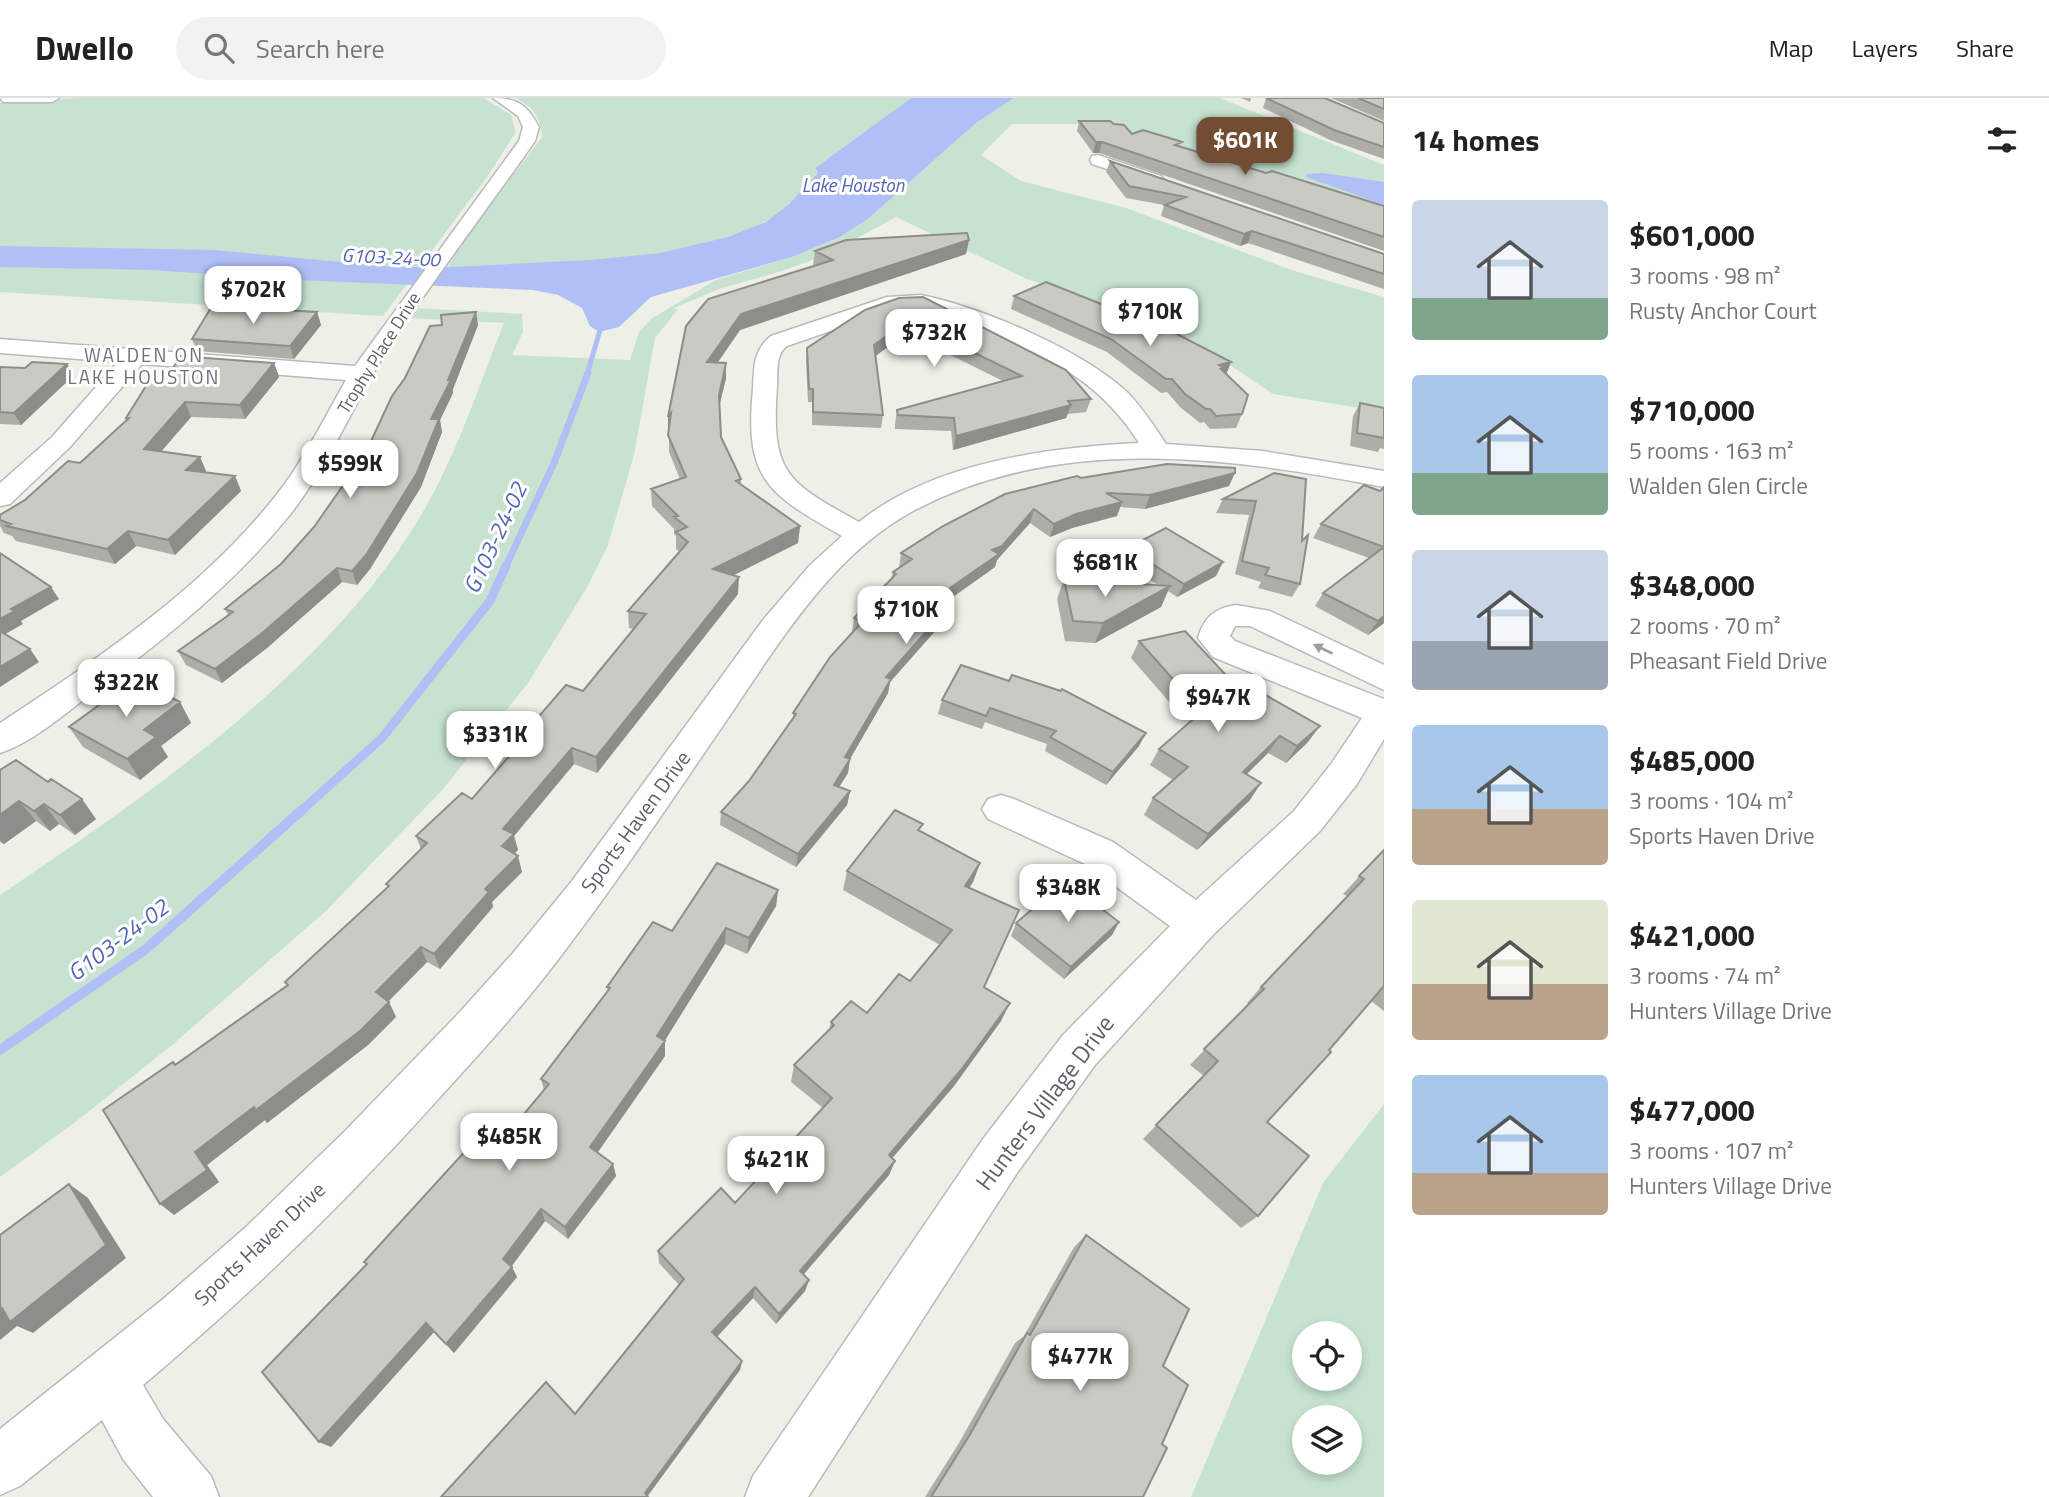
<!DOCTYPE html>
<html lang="en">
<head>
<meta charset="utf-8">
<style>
	body { margin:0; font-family:"Titillium Web",sans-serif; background:#f2f2f2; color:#222; height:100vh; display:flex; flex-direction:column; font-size:26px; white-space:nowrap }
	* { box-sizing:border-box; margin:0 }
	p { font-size:23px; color:#767676 }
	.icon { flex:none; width:38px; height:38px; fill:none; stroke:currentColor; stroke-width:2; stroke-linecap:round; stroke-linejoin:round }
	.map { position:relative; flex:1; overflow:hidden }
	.panel { display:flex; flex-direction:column; background:#fff; width:665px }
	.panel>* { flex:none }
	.buttons { position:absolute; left:1292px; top:1223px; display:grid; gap:14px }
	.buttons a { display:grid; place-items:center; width:70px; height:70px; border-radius:50%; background:#fff; box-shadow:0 4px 10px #0003; font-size:35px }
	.price { position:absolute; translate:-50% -60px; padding:0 16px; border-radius:14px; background:#fff; color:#222; font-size:23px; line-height:46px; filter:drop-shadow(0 2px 4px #0008) }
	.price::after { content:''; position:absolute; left:50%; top:42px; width:21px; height:16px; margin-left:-10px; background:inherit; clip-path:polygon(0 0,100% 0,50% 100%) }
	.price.current { background:#734d32; color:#fff }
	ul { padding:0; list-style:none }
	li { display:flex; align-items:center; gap:21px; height:175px; padding:0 28px }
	li span { display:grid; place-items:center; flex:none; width:196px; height:140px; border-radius:7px; color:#555 }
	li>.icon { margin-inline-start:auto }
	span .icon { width:84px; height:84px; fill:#fffc; stroke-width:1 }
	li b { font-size:30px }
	h2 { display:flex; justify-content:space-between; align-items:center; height:84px; padding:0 28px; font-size:30px }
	header { display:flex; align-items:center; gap:42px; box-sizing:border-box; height:98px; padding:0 35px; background:#fff; border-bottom:2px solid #e0e0e0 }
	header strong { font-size:33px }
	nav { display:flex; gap:38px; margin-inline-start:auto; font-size:24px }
	.search { width:490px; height:63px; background:#f2f2f2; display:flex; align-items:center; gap:18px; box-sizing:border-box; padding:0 24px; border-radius:38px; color:#767676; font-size:26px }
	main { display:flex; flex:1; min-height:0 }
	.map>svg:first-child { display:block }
	.green { fill:#c7e3d0; fill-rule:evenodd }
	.water { fill:#b0c0f6 }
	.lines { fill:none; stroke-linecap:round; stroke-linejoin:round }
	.stream-far3 { stroke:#b0c0f6; stroke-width:5 }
	.stream-far2 { stroke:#b0c0f6; stroke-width:7 }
	.stream-far1 { stroke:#b0c0f6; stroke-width:9 }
	.stream { stroke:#b0c0f6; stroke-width:10 }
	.street-casing { stroke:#b9b9bf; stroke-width:3 }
	.street { fill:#fff; fill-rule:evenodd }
	.wall { fill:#aeaea9 }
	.shaded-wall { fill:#8d8d89 }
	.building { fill:#cacac4; stroke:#8d8d89; stroke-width:2 }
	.oneway { fill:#9f9fa3 }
	.labels { text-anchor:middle; stroke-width:6; stroke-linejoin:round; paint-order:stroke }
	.far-street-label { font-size:18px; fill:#5f5f65; stroke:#fff }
	.far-water-label { font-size:19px; font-style:italic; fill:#5563b7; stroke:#fff }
	.far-neighbourhood-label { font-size:19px; letter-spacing:2px; fill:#707177; stroke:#fff }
	.street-label { font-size:21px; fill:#5f5f65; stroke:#fff }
	.water-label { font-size:23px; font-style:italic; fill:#5563b7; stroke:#fff }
	.near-street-label { font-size:24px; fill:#5f5f65; stroke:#fff }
</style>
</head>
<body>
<header>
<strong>Dwello</strong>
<div class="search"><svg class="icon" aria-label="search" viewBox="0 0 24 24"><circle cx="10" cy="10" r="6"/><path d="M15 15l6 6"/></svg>Search here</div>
<nav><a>Map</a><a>Layers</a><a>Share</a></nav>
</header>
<main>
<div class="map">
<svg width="1384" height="1399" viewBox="0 0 1384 1399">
	<rect width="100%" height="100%" fill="#eeefe7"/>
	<path class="green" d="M80 0H484L511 17 516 34 487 79 383 218 0 194V5Z
		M516 0H911L815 70 818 75C802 92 785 114 763 125 678 168 543 163 448 169L458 149 542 39C541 18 533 10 516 0Z
		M1014 0H1220L1384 67V117L1107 26H1012L981 57 1021 83 1126 110 1291 172 1384 199V314L1273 296 1194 243 1111 209 1027 181 896 119 826 157 779 174 719 191 674 210 678 211 655 240 634 357 608 447 586 491 528 585 443 691 326 813 172 947 78 1022 0 1079V797C156 692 356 555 440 382 465 332 483 277 504 225L407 220 414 210 522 216 523 234 512 257 630 262 639 234 651 221 716 182 792 159 840 139 868 121 976 25Z
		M1384 1006V1399H1191L1323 1085ZM1304 1236H1349V1281H1304ZM1304 1320H1349V1365H1304Z"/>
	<path class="water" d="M911 0H1014L976 25 868 121 840 139 792 159 651 199 619 229 599 234 590 228 582 210 558 197 533 192 297 182 152 172 0 169V148L215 152 393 169H448L590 162 660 155 728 139 766 124 789 106 818 75 815 70Z
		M1323 75 1384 84V107L1306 79 1307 76Z"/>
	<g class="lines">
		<path class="stream-far3" d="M587 277 602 225"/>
		<path class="stream-far2" d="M505 470 554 365 588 275"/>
		<path class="stream-far1" d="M301 713 382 640 490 503 506 468"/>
		<path class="stream" d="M0 952 146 851 303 711"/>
		<defs>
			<path id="street" d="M0 0H59L52 4H3Z
				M493 0C518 0 527 7 539 29L535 43C485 115 430 185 383 259 352 310 329 366 292 414 237 483 168 539 97 591 70 612 32 645 0 655V625C102 558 210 486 284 387 308 354 326 317 346 282L142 266 70 349 10 406 0 408V385L52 339 118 264 0 255V241L355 268 519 43 523 29 518 18Z
				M1098 57 1161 78 1164 82 1155 87 1092 66 1090 62 1092 58Z
				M921 197C981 209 1082 252 1127 294 1142 309 1154 328 1166 346L1263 353 1384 373V389C1229 359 1059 335 913 413 828 459 775 552 722 629 669 706 617 785 560 859 523 908 482 953 441 998 348 1102 250 1197 143 1287L163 1321 211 1378 219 1399H153L123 1361 102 1322 20 1388 0 1397V1331L162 1202 246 1129 345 1033 458 916 513 855 572 783 763 522 810 467 842 438C768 396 744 382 753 291 754 270 753 252 771 238L887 199ZM921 209C942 214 962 224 981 232 1048 258 1100 283 1139 345 1048 349 932 365 859 424 785 383 771 375 777 288 778 274 775 257 787 248L897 210Z
				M1236 507 1270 513 1384 567V592L1250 528H1235L1230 538 1235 543 1384 601V641L1357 686 1320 733 1212 838 1095 967 1017 1075 808 1399H745L753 1378 983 1041 1063 937 1170 828 1085 766 988 721 982 711 988 701 1001 697 1014 701 1113 744 1196 802 1294 713 1331 666 1362 620 1213 559 1198 540C1204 519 1215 510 1236 507Z"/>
		</defs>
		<use href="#street" class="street-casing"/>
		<use href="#street" class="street"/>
	</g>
	<path class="wall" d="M1241 0H1251L1250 4Z
		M1266 0 1384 25V61L1330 42 1263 10Z
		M1331 0H1384V23Z
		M1079 23 1114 26 1132 36 1180 49 1266 75 1384 108V153L1099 55H1093L1077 33Z
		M1110 63 1384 156V191L1248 145 1240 148 1161 118 1164 107 1126 100 1106 74Z
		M969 142 966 156 740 232 718 264 726 280 719 309 721 339 741 381V387L800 428 798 445 733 477 738 496 597 675 574 666 514 738 518 752 515 755 522 774 492 804 493 809 440 871 427 864 388 903 396 919 368 947 267 1025 265 1022 207 1067 219 1084 174 1117 176 967 287 888 285 884 388 789 386 786 421 751 416 738 472 701 528 637 527 632 583 593 634 531 629 530 628 513 680 454 676 451V438L674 436V431L652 408 651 391 680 381 669 354V334L668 335 686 228 813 168 815 153Z
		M1014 198 1231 264 1226 276 1242 316 1236 330 1210 331 1204 324 1200 325 1180 309 1167 294 1161 295 1107 254 1011 211Z
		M899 200 1091 301 1086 314 1068 316 1066 320 953 352 951 333 895 331V326L897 312 1003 283 922 243 909 248 897 242 876 257 883 317 881 330 812 327V304H808L806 263 807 250Z
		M317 214 321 227 294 261 197 253 192 241Z
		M476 214 478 227 453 291V295L440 322 442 334 421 389 370 471 357 487 342 484 267 550 222 585 186 567 178 553 228 517 225 511 281 466 314 429 365 356 405 280 442 227Z
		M274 265 279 279 245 321 191 319 161 354 200 359 206 373 205 374 235 378 241 393 175 457 136 448 115 466 16 443 12 438 4 435 0 428V417L80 365 127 322 126 320 172 272Z
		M67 266 73 278 21 327 0 326V269L25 270Z
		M1360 305 1384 310V351L1380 350 1378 354 1350 348 1353 318Z
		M1274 375 1302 443 1300 486 1292 499 1258 490 1261 484 1235 476 1249 417 1216 415 1223 401Z
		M1081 380 1229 388 1145 411 1120 409 1117 418 1072 430 1050 439 1030 425 997 462 995 469 931 514 940 518 936 532 890 584 888 595 850 661 848 675 839 689 850 693 847 707 796 769 720 727 721 714 749 683 793 621V615L852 534 854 520 891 481 893 474 900 469H899L901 455Z
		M1384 389V525L1368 537 1315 508 1323 495 1369 460 1313 440 1321 426 1380 393Z
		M1127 450 1216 478 1177 499 1168 493 1161 509 1095 545 1065 543 1057 501 1064 481 1158 487 1121 464Z
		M1139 543 1234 586 1308 644 1286 665 1268 655 1246 676 1250 702 1197 752 1144 717 1153 700 1173 682 1150 667 1159 651 1191 623 1178 614 1131 560Z
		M961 567 1139 648 1106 687 1045 653 1047 646 985 624 982 631 938 616 942 602Z
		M180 604 191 625 161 648 168 659 140 682 83 649 69 629Z
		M0 672 96 721 75 737 59 726 50 733 36 723 4 746 0 744Z
		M920 734 980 765 973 784 969 790 984 889 1001 923 954 988 892 1060 895 1063 889 1077 804 1176 809 1182 805 1193 776 1226 753 1200 717 1239 742 1263 740 1272 575 1316 679 1187 659 1165 658 1153 735 1105 823 1010 791 984 794 967 829 932 831 924 867 915 910 883 940 847 843 792 847 773Z
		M1384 752V913L1371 903 1267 1024 1258 1118 1241 1130 1143 1041 1204 978 1190 967 1248 906 1247 905 1261 889 1347 798 1343 796Z
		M778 792 776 808 747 856 725 846 664 943 665 958 598 1054 613 1066 616 1078 568 1141 545 1123 511 1168 517 1179 454 1255 434 1234 331 1349 504 1040 544 992 541 981 608 893 607 889 672 833Z
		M1119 824 1112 837 1064 881 1011 838 1016 825Z
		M1086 1137 1163 1268 1162 1346 1143 1399H925L959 1345 1015 1245 1024 1238 1074 1149Z"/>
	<path class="shaded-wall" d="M1096 44H1102L1099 55H1093Z
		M1252 133 1248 145 1240 148 1244 136Z
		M969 142 966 156 740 232 707 280V264L741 216Z
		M317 214 321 227 294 261 290 248Z
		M476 214 478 227 453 291V295L440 322 442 334 421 389 370 471 357 487 352 473 448 282Z
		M899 229 897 242 873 260 874 247Z
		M924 230 922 243 909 248 911 235Z
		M1231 264 1226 277 1222 278 1219 267Z
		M274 265 279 279 245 321 240 307Z
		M726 265V280L718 313 719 297Z
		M67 266 73 278 21 327 14 315Z
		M185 304 191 319 150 366 144 351Z
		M1071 307 1066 320 953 352 956 338Z
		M671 315 672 332 668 335V319Z
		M200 359 206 373 193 386 186 372Z
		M1235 375 1229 388 1145 411 1150 397Z
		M235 378 241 393 175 457 168 442Z
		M1122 404 1117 418 1072 430 1050 439 1054 426 1076 416Z
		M1034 411 1030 425 997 462 995 469 918 524 921 510 992 452Z
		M800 428 798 445 712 488 713 471Z
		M128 433 136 448 115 466 107 451Z
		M1223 464 1216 478 1177 499 1184 486Z
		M337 470 342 484 267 550 222 585 215 571Z
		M739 479 738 496 597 675 596 659Z
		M1170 488 1161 509 1095 545 1103 525Z
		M51 489 59 501 21 523 23 526 0 539V521L11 511Z
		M940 518 936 532 890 584 888 595 843 673 845 659 886 579Z
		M1384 518V525L1368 537 1378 523Z
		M30 551 39 564 0 589V569Z
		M180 604 191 625 161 648 168 659 140 682 127 661 144 632Z
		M1320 628 1308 644 1286 665 1297 648Z
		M1146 635 1139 648 1106 687 1113 674Z
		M1280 638 1268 655 1232 691 1243 674Z
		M572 650 574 666 514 738 518 752 506 764 502 748 503 731Z
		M850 661 848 675 832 700 834 687Z
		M1261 685 1250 702 1197 752 1208 736Z
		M850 693 847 707 796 769 798 756Z
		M82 701 96 721 75 737 60 717Z
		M19 703 36 723 4 746 0 742V717Z
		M44 706 59 726 50 733 34 713Z
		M518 758 522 774 492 804 493 809 440 871 434 856 485 791Z
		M980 765 973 784 958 807 965 788Z
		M778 792 776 808 747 856 749 840Z
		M1119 824 1112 837 1064 881 1071 869Z
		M726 830 725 846 659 952 665 943V958L593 1061 590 1049 657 938Z
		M421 849 427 864 383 909 376 894Z
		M389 904 396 919 368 947 267 1025 265 1022 207 1067 219 1084 174 1117 160 1106 195 1054Z
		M1010 905 1001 923 954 988 883 1071 889 1057Z
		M895 1063 889 1077 797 1184 800 1173Z
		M613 1066 616 1078 568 1141 565 1129Z
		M69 1086 88 1100 126 1160 33 1235 17 1228 0 1242V1212Z
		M541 1111 545 1123 509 1172 503 1161Z
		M512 1169 517 1179 454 1255 446 1246Z
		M809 1182 805 1193 776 1226 779 1216Z
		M755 1189 753 1200 711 1245 712 1234Z
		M426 1225 434 1234 331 1349 319 1344Z
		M742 1263 740 1272 647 1399 645 1395Z"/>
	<path class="building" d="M1266 0H1325L1384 25V49L1334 32Z
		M1358 0H1384V11Z
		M1079 23H1110L1114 26 1124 27 1132 36 1143 32 1182 44 1175 47 1266 75 1272 73 1384 108V139L1102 44H1096Z
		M1110 63 1384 156V176L1252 133 1244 136 1165 107 1186 99 1129 88Z
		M967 135 969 142 741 216 707 264 726 265 719 297 721 339 741 381 736 383 800 428 713 471 739 479 596 659 572 650 503 731 514 736 502 748 518 758 485 791 489 794 434 856 421 849 376 894 389 904 360 933 256 1012 254 1009 195 1054 207 1072 160 1106 103 1012 173 964 175 967 288 887 285 884 389 788 386 786 427 745 416 738 462 695 472 701 530 634 527 632 566 587 583 593 646 516 628 513 688 444 676 434 687 429 674 419 678 418 651 391 686 379 668 337 671 315 668 319 686 228 708 201 833 162 815 153 846 142Z
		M1046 184 1141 222 1146 220 1231 264 1219 267 1225 271H1221L1248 297 1242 316 1216 318 1210 311H1206L1185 296 1172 281H1166L1111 241 1014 198Z
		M923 199 1066 272 1091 301 1068 303 1071 307 956 338 954 320 898 317 897 312 1022 278 924 230 911 235 899 229 874 247 883 317 813 314V291H809L807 250 865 212 899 200Z
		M212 208 317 214 290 248 192 241Z
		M476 214 448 282H451L431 321H439L417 375 366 457 352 473 337 470 261 536 215 571 178 553 233 514 225 511 281 466 314 429 365 356 392 298 405 280 430 228 442 227 441 217Z
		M180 258 274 265 240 307 185 304 144 351 200 359 186 372 235 378 168 442 128 433 107 451 6 428 11 426 0 422V417L25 402 68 363 80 365 129 320H126L156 272H172Z
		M32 264 67 266 14 315 0 314V269L25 270Z
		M1360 305 1384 310V340L1357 335Z
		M1167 366 1235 370V375L1150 397 1106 395 1122 404 1076 416 1054 426 1034 411 1002 448 992 452 999 456 921 510 940 518 886 579 891 581 845 659 850 661 834 687 850 693 798 756 721 714 749 683 796 616 793 615 830 559 862 524 854 520 896 476 893 474 912 461 901 455 943 428 1005 396 1077 378 1081 380Z
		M1274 375 1306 381 1302 443 1308 437 1300 486 1265 477 1269 470 1242 463 1256 403 1223 401Z
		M1364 387 1380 393 1384 389V449L1321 426Z
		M1166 430 1223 464 1184 486 1127 450Z
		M1384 449V518L1378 523 1323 495Z
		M0 455 51 489 11 511 15 513 0 521Z
		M1064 481 1170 488 1103 525 1073 523Z
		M0 533 30 551 0 569Z
		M1185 533 1234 586 1239 582 1320 628 1297 648 1280 638 1243 674 1261 685 1208 736 1153 700 1188 669 1159 651 1207 609 1187 597 1139 543Z
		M961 567 1009 583 1012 577 1061 593 1062 591 1146 635 1113 674 1050 639 1056 633 990 610 986 618 942 602Z
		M135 581 180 604 144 632 156 639 127 661 69 629Z
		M16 662 48 684 51 681 82 701 60 717 44 706 34 713 19 703 0 717V672Z
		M895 712 923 726 918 732 980 765 965 788 1019 812 984 889 1010 905 961 972 889 1057 895 1063 800 1173 809 1182 779 1216 755 1189 712 1234 742 1263 645 1395 648 1399H441L546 1284 575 1316 684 1181 658 1153 721 1090 735 1105 832 1000 794 967 834 927 831 924 851 903 867 915 899 876 910 883 952 832 847 773Z
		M1384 752V888L1329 952 1331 954 1267 1024 1309 1058 1258 1118 1156 1027 1218 963 1204 951 1264 891 1261 889 1364 781 1359 778Z
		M717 765 778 792 749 840 726 830 657 938 665 943 590 1049 613 1066 565 1129 541 1111 503 1161 512 1169 446 1246 426 1225 319 1344 262 1274 367 1166 364 1164 488 1028 504 1040 549 986 541 981 610 890 607 889 653 824 672 833Z
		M1065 783 1119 824 1071 869 1016 825Z
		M69 1086 106 1147 10 1224 2 1210 0 1212V1137Z
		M1086 1137 1189 1211 1163 1268 1188 1287 1162 1346 1167 1350 1143 1399H931L969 1338 1027 1235 1030 1237Z"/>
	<defs><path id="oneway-solid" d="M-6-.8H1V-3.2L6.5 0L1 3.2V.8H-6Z" transform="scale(1.75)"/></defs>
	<use class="oneway" href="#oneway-solid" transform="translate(1323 551) rotate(-154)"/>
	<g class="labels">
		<g class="far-street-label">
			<text transform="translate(379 255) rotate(-58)" y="6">Trophy Place Drive</text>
		</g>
		<g class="far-water-label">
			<text x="853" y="94">Lake Houston</text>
			<text transform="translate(391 159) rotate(3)" y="7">G103-24-00</text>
		</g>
		<g class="far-neighbourhood-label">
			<text x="144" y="264">WALDEN ON<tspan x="144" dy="22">LAKE HOUSTON</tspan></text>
		</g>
		<g class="street-label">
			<text transform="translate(636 724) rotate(-54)" y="7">Sports Haven Drive</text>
			<text transform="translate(260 1146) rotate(-43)" y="7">Sports Haven Drive</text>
		</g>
		<g class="water-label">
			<text transform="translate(495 440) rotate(-65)" y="8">G103-24-02</text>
			<text transform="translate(118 842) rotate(-37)" y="8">G103-24-02</text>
		</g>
		<g class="near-street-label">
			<text transform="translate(1045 1005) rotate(-53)" y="8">Hunters Village Drive</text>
		</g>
	</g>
</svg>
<div class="buttons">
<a><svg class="icon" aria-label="locate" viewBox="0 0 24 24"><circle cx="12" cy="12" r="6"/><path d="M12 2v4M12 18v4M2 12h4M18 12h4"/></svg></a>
<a><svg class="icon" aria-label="layers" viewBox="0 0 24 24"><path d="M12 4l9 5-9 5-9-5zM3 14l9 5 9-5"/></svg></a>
</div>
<b class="price current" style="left:1245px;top:79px">$601K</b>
<b class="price" style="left:253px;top:228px">$702K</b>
<b class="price" style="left:1150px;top:250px">$710K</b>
<b class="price" style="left:934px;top:271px">$732K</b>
<b class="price" style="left:350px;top:402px">$599K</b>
<b class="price" style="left:1105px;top:501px">$681K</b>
<b class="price" style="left:906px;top:548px">$710K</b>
<b class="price" style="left:126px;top:621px">$322K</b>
<b class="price" style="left:1218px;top:636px">$947K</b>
<b class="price" style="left:495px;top:673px">$331K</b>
<b class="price" style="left:1068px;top:826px">$348K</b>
<b class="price" style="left:509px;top:1075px">$485K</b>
<b class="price" style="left:776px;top:1098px">$421K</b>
<b class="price" style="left:1080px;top:1295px">$477K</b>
</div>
<section class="panel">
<h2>14 homes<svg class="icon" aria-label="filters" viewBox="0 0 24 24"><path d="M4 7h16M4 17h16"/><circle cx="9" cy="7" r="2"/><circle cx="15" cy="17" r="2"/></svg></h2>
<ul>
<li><span style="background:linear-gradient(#c9d6e8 70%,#7fa58c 0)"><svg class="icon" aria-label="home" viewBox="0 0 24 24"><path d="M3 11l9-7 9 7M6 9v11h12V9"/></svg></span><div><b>$601,000</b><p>3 rooms · 98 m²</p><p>Rusty Anchor Court</p></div></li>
<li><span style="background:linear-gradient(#a9c7e8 70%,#7fa58c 0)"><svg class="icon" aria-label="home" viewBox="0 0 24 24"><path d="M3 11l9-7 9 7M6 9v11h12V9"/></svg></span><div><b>$710,000</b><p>5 rooms · 163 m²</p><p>Walden Glen Circle</p></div></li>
<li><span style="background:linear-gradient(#c9d6e8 65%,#9aa5b1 0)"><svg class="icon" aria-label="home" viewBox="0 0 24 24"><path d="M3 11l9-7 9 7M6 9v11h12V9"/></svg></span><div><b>$348,000</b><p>2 rooms · 70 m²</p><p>Pheasant Field Drive</p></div></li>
<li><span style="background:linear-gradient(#a9c7e8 60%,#b9a48a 0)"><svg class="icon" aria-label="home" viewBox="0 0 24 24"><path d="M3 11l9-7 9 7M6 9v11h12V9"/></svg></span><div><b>$485,000</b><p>3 rooms · 104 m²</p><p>Sports Haven Drive</p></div></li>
<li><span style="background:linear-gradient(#dfe7d0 60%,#b9a48a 0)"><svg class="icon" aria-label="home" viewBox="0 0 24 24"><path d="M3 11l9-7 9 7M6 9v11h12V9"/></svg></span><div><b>$421,000</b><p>3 rooms · 74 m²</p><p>Hunters Village Drive</p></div></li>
<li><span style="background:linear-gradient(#a9c7e8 70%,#b9a48a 0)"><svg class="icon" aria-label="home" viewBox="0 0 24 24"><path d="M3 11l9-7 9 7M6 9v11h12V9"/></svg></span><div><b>$477,000</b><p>3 rooms · 107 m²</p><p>Hunters Village Drive</p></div></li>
</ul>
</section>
</main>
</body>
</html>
